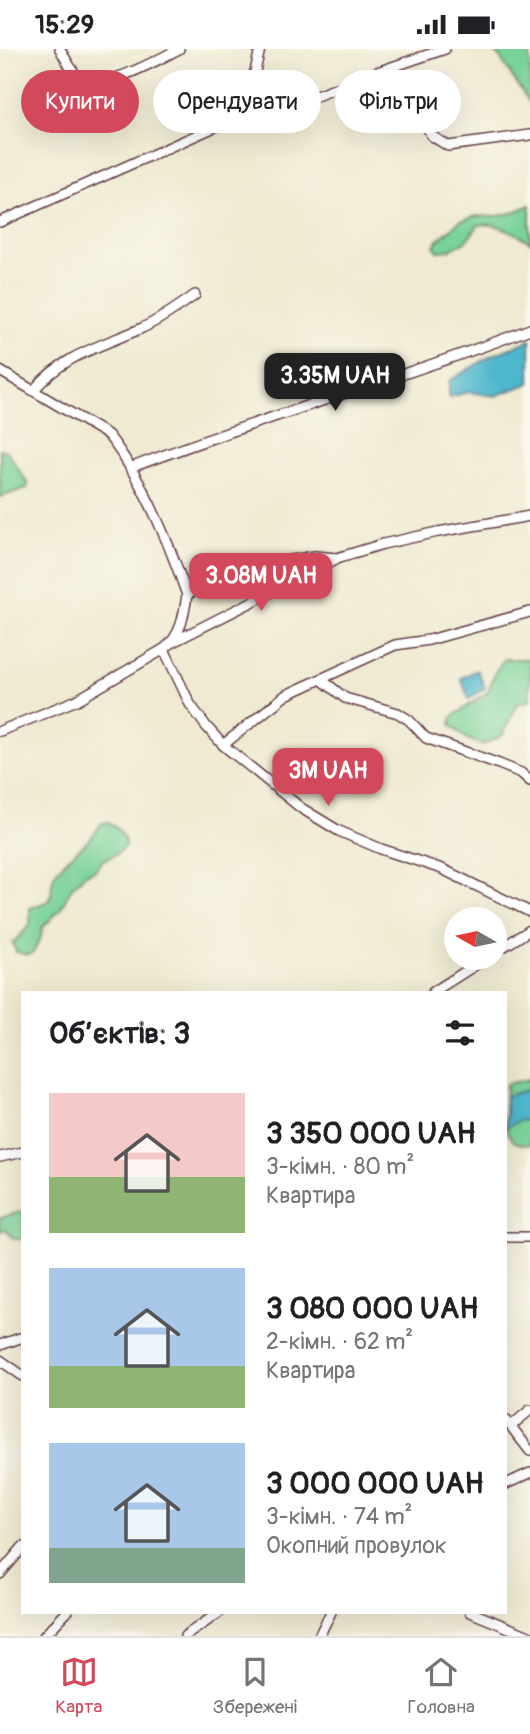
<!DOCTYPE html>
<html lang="uk">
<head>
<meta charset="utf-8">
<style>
	body { margin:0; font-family:Pangolin,sans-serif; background:#f6f6f6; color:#202124; height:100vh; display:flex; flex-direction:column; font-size:26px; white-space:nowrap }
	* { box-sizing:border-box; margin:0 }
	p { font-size:23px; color:#757577 }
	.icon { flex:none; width:38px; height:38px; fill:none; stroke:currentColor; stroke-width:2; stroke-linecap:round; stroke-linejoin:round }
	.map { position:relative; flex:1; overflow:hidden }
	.drawer { position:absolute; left:21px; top:942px; width:486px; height:623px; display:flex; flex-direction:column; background:#fff; border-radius:0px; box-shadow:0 7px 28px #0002 }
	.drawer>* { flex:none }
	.banner { position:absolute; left:21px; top:21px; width:488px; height:63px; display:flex; gap:14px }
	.needle { width:46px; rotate:279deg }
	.buttons { position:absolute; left:444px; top:858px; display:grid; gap:14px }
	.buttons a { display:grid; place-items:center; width:63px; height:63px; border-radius:50%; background:#fff; box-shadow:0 7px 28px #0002; font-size:35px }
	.price { position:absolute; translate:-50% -60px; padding:0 16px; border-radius:14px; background:#d1495b; color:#fff; font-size:23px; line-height:46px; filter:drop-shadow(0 2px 4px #0008) }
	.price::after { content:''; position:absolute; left:50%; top:42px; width:21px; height:16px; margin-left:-10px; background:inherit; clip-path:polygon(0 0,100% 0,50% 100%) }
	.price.active { background:#222; color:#fff }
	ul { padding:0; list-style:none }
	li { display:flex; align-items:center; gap:21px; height:175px; padding:0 28px }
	li span { display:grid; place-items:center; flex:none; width:196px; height:140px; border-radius:0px; color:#555 }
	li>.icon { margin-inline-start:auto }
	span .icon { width:84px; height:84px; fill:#fffc; stroke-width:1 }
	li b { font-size:30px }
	h2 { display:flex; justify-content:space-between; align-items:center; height:84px; padding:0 28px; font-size:30px }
	.tag { padding:0 24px; border-radius:32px; background:#fff; box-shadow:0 7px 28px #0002; font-size:24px; line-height:63px }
	.tag.active { background:#d1495b; color:#fff }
	.status { display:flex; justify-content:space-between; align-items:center; height:49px; padding:0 35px; background:#fff; direction:ltr }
	.status svg { height:19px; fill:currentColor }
	.menu { display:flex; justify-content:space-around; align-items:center; height:98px; border-top:2px solid #e0e0e0; background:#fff; font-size:19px; color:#757577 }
	.menu a { display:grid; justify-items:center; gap:4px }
	.menu .active { color:#d1495b }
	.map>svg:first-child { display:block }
	.green { fill:#79d298; stroke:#627862; stroke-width:2 }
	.water { fill:#4fb7cd; stroke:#4c6b7c; stroke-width:2 }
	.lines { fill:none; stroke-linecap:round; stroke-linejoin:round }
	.minor-casing { stroke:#633d44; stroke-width:12 }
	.minor { stroke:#fff; stroke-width:9 }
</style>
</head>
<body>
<div class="status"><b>15:29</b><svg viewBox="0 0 49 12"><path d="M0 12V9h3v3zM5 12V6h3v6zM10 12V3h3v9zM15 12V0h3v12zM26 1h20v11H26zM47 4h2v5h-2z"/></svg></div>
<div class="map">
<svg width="530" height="1587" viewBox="0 0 530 1587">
	<rect width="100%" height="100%" fill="#fbf7ec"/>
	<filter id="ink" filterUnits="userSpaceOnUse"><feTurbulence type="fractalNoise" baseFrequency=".0143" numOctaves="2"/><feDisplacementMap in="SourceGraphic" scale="14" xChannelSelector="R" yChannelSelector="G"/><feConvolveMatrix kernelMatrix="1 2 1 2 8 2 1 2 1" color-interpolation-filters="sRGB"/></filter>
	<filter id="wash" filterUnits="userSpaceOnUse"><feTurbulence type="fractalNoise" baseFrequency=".00686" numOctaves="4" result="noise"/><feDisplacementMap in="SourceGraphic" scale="28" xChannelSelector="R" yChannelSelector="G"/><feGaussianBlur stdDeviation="1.57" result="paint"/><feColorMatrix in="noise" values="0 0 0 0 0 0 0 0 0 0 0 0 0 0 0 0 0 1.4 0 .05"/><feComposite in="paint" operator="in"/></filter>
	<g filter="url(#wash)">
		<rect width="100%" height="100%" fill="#efead0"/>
		<path class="green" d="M494 0H530V54Z
			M530 156V193C514 183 497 173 478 176 469 191 456 202 438 202L434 197 437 192 460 172 477 167 493 168 512 164Z
			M0 400 7 402 28 435 27 439 0 448Z
			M504 610H530V651L517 655 502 687 483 696 467 690 451 676 452 668 488 643 495 623Z
			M106 773C117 777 125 786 125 797L118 804 103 811 95 821 84 826 72 838 60 861 42 879 41 888 33 904 27 906 16 903 13 894 30 876V859L49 852C54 842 49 830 58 820 71 804 91 794 101 775Z
			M530 1030V1096C496 1098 506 1058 506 1035Z
			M23 1162V1191L13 1189 6 1180 0 1182V1169Z"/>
		<path class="water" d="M530 291V334L495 347 469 343 449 348V332L491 307Z
			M477 621 485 639 469 650 461 629Z
			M530 1040V1072L520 1071 506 1079V1047Z"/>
	</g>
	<g filter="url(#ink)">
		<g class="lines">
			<defs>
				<path id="minor" d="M60 0C66 10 72 25 82 31 103 42 159 10 179 0
					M386 20 445 0
					M242 63C268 72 355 30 386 20L392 23 402 34 432 87 448 97 530 86
					M0 173 233 70 248 54 260 0
					M0 322 108 386C142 429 169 494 187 546
					M33 342C63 306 99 298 140 280 160 271 177 259 195 246
					M130 419C261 368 398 331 530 280
					M173 593 336 510
					M164 600 190 655 206 677 223 696 301 759 339 782 381 800 442 820 530 863
					M322 631 345 649 398 664 409 671 426 689 499 715 521 724 530 732
					M0 682 77 651 164 600C181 587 184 566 187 546L232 521 315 507 337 509 383 495 438 483 530 467
					M223 696 286 646 395 596 429 591 530 563
					M495 903 530 881
					M433 943 488 908
					M0 1108 23 1103
					M506 1188H530
					M0 1296 23 1288
					M0 1311 23 1327
					M506 1371 530 1402
					M511 1377 530 1361
					M506 1435 530 1424
					M0 1525 23 1498
					M470 1563 529 1587
					M44 1587 67 1563
					M185 1587 220 1563
					M319 1587 331 1563"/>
			</defs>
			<use href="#minor" class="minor-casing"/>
			<use href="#minor" class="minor"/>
		</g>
	</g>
</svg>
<div class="buttons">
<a><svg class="needle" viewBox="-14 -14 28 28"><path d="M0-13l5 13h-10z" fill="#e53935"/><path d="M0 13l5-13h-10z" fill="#757577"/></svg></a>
</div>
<b class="price active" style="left:335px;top:364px">3.35M UAH</b>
<b class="price" style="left:261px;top:564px">3.08M UAH</b>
<b class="price" style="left:328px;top:759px">3M UAH</b>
<div class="banner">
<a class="tag active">Купити</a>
<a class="tag">Орендувати</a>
<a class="tag">Фільтри</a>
</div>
<section class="drawer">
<h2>Об’єктів: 3<svg class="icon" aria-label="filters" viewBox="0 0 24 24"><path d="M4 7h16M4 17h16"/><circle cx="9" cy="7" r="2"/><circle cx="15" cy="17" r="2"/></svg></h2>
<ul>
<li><span style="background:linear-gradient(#f6c9c9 60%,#8fb573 0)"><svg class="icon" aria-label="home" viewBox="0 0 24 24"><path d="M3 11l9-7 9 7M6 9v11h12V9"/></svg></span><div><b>3 350 000 UAH</b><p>3-кімн. · 80 m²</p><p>Квартира</p></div></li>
<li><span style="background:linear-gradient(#a9c7e8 70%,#8fb573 0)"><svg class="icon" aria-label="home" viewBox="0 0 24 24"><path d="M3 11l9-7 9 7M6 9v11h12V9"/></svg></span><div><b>3 080 000 UAH</b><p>2-кімн. · 62 m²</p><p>Квартира</p></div></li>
<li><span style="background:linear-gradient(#a9c7e8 75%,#7fa58c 0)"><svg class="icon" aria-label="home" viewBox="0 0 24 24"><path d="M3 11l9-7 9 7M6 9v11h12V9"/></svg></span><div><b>3 000 000 UAH</b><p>3-кімн. · 74 m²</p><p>Окопний провулок</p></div></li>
</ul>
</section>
</div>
<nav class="menu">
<a class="active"><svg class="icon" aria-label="map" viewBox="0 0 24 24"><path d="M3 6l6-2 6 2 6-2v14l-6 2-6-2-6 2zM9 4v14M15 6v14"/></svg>Карта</a>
<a><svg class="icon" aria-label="saved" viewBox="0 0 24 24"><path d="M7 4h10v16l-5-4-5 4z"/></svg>Збережені</a>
<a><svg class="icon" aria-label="home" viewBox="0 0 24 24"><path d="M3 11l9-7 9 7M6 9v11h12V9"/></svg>Головна</a>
</nav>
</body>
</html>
